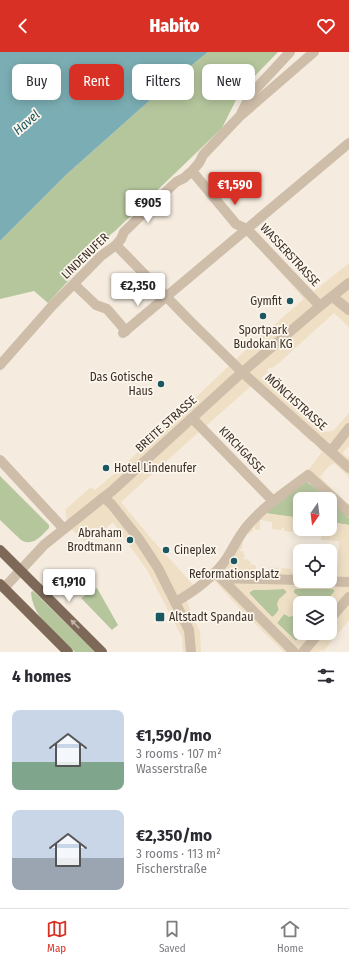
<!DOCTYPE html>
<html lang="en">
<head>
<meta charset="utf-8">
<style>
	body { margin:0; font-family:"Fira Sans Condensed",sans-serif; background:#f7f7f7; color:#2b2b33; height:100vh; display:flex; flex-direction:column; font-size:15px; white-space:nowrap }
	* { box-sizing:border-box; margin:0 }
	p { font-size:13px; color:#7c7c81 }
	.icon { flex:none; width:22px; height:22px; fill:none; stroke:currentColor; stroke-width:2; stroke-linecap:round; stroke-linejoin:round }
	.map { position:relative; height:600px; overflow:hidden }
	.drawer { display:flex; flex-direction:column; background:#fff; flex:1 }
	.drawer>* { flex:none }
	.hud { position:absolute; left:12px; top:12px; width:325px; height:36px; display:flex; gap:8px }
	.needle { width:26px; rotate:194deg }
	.controls { position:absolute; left:293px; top:440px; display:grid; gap:8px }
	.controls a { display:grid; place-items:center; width:44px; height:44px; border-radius:8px; background:#fff; box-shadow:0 2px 10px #0003; font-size:20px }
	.price { position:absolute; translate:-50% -34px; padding:0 9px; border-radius:4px; background:#fff; color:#222; font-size:13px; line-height:26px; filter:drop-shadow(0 1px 2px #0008) }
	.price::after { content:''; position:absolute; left:50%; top:24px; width:12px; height:9px; margin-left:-6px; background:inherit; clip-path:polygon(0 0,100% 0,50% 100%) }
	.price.current { background:#d93025; color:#fff }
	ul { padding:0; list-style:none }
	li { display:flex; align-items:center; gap:12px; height:100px; padding:0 12px }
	li span { display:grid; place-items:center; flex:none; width:112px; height:80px; border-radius:8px; color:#555 }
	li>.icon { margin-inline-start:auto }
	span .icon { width:48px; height:48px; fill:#fffc; stroke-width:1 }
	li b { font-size:17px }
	h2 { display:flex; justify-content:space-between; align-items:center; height:48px; padding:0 12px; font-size:17px }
	.chip { padding:0 14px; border-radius:8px; background:#fff; box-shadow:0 2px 10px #0003; font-size:14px; line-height:36px }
	.chip.current { background:#d93025; color:#fff }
	header { display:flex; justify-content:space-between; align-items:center; height:52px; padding:0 12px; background:#d93025; color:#fff; font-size:18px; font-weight:800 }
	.dock { display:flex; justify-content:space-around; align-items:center; height:56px; border-top:1px solid #e1e1e2; background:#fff; font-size:11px; color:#7c7c81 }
	.dock a { display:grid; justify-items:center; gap:2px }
	.dock .current { color:#d93025 }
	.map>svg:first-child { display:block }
	.green { fill:#b5c69d }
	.plaza { fill:#eedfc5; fill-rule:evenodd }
	.water { fill:#7baeb4 }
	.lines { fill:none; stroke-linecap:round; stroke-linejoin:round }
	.minor { stroke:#cebda9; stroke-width:10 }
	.major { stroke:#7e6959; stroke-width:10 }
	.oneway { fill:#c3b7aa }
	.poi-dot { fill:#1b5761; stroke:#fcf6ec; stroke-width:1.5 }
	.labels { text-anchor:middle; stroke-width:3.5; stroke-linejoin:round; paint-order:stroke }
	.street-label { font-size:12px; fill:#3b3029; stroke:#fcf6ec }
	.poi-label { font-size:12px; fill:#3b3029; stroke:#fcf6ec; text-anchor:end }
	.water-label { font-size:13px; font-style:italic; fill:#1b5761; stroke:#fcf6ec }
</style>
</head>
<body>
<header><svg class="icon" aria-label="back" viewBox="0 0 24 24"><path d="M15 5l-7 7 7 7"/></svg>Habito<svg class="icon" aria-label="heart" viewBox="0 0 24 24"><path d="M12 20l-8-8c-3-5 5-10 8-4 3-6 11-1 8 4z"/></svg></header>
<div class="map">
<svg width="349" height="600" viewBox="0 0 349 600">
	<rect width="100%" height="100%" fill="#f5ecdf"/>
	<path class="green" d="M208 0H278L244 35 238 44 222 76 115 179 111 182 48 251 34 239 0 247V189L67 122 167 33Z
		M0 424 49 473V476C41 484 33 495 21 488L0 468Z
		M305 428 329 447H300V466L264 461Z
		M330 448 349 466V473L330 470Z
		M97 536 118 573 112 578 81 546Z
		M284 537 287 540C281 546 275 549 279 558L273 565 271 564 250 542V540L253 538Z
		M295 537H333L335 539 325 551H301L299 545 293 540Z
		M33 539 95 600H75C58 583 32 566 31 540Z
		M284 562 295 563 300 567V581H302L296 589 277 571Z"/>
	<path class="plaza" d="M256 181H258L312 241 349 211V275L334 261 281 309 272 316 271 315 267 318 268 320 261 326 320 380 333 379 349 361V394L343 400V402L349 406V425L334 411 327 416 320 425 349 453V466L309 428 265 461 300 466V477H330V470L349 473V568L323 600 321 598 319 600H284L242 559 213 527 189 545 187 550 200 580 201 600H183L182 585 147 518 113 470 103 479 84 489 68 474 65 458 91 435 95 438 120 417 253 291 304 247 250 186ZM251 334 311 390 312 389 319 395 318 396 322 400 309 417 273 445 206 374ZM200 379 268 448 222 507 195 535 149 484 121 450ZM260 468 272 470V477L282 478V476H284V479L293 480 294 477H296V480H305L306 478H308V481L318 482 321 480 323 483 321 485V488L339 489 338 513H330V529H300V518L294 517 293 520H291V517L282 516 281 519H279V516L269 515 268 523 256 521V514L253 512 251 513 250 512 251 510 246 507 244 508 243 506 245 505 243 499H240V497H242L243 491H241V489H243L246 484 245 482 246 481 248 482 253 479V476L254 475 256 478 260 477ZM284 537 287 540 279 547 277 552 279 558 273 565 271 564 250 543V540L253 538ZM295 537H333L335 539 325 551H330V581H302L296 589 277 571 278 568 284 562 289 565 295 563 300 567V551L301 550 299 545 293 540Z"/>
	<path class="water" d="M0 0H208L167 33 67 122 0 189Z"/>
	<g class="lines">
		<path class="minor" d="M241 62 251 42 290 0
			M192 119 236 172 247 177 320 254
			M116 193 190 269 243 321 349 416
			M74 232 96 253 107 257 126 279
			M333 245 349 258
			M123 281 349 91
			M0 313 52 254 101 204 116 193 121 187 124 180 176 130 184 126 192 119 199 111 203 103 239 65 314 0
			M192 366 273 449
			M331 399 349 376
			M0 408 64 477
			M104 445 112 453 139 487 158 516 189 578 191 600
			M215 520 294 600
			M221 526 300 528
			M317 529 349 530
			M4 536 44 493 104 445 112 439 239 323 320 254 349 231
			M175 550C194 540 215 524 227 506 234 495 239 483 248 473 265 453 287 439 308 423L349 460
			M330 567 349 545
			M303 600 319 581"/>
		<path class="major" d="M0 498 102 600
			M0 532 68 600"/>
	</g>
	<defs><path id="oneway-solid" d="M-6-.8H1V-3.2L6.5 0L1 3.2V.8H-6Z"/></defs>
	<use class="oneway" href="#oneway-solid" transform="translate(75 572) rotate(-135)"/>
	<g class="poi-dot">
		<circle cx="290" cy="249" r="4"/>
		<circle cx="263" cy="264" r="4"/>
		<circle cx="161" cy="332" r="4"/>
		<circle cx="106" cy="416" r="4"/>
		<circle cx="130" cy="488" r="4"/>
		<circle cx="166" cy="498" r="4"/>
		<circle cx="234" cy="509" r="4"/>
		<rect x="155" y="560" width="10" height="10" rx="2"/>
	</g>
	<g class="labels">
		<g class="street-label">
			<text transform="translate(290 203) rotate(47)" y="4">WASSERSTRASSE</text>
			<text transform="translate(85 204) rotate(-44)" y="4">LINDENUFER</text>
			<text transform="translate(296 350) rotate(42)" y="4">MÖNCHSTRASSE</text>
			<text transform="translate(166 372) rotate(-42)" y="4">BREITE STRASSE</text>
			<text transform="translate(242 398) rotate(46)" y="4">KIRCHGASSE</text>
		</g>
		<g class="poi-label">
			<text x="282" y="253">Gymfit</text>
			<text x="263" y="282" text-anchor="middle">Sportpark<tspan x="263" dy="14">Budokan KG</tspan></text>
			<text x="153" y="329">Das Gotische<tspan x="153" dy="14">Haus</tspan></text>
			<text x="114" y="420" text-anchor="start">Hotel Lindenufer</text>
			<text x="122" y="485">Abraham<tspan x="122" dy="14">Brodtmann</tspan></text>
			<text x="174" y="502" text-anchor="start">Cineplex</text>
			<text x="234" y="526" text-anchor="middle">Reformationsplatz</text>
			<text x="169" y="569" text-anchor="start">Altstadt Spandau</text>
		</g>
		<g class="water-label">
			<text transform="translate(26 70) rotate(-41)" y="5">Havel</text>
		</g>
	</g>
</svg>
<div class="controls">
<a><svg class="needle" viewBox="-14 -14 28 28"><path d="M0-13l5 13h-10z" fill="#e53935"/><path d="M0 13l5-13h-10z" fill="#7c7c81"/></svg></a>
<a><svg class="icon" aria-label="locate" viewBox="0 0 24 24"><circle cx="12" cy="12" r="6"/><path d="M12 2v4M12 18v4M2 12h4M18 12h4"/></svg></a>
<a><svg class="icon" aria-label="layers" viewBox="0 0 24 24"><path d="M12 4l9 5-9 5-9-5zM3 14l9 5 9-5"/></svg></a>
</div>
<b class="price current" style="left:235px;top:154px">€1,590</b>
<b class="price" style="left:148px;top:172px">€905</b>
<b class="price" style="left:138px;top:255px">€2,350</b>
<b class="price" style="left:69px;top:551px">€1,910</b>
<div class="hud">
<a class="chip">Buy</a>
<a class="chip current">Rent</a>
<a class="chip">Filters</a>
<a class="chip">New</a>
</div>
</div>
<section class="drawer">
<h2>4 homes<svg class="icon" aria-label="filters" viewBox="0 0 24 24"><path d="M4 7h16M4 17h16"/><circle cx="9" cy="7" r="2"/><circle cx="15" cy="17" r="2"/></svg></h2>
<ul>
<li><span style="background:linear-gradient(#c9d6e8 65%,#7fa58c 0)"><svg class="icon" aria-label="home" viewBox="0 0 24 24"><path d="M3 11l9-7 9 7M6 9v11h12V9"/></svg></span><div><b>€1,590/mo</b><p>3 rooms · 107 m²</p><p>Wasserstraße</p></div></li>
<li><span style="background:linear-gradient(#c9d6e8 60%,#9aa5b1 0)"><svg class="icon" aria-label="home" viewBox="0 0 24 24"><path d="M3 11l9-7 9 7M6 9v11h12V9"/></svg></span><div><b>€2,350/mo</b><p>3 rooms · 113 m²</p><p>Fischerstraße</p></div></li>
</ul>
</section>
<nav class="dock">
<a class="current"><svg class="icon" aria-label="map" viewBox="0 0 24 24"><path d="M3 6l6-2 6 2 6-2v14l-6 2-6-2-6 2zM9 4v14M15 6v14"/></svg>Map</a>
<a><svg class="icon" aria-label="saved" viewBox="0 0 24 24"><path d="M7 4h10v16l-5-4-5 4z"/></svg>Saved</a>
<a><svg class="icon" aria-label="home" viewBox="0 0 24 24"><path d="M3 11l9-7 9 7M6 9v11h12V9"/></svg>Home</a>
</nav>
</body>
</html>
